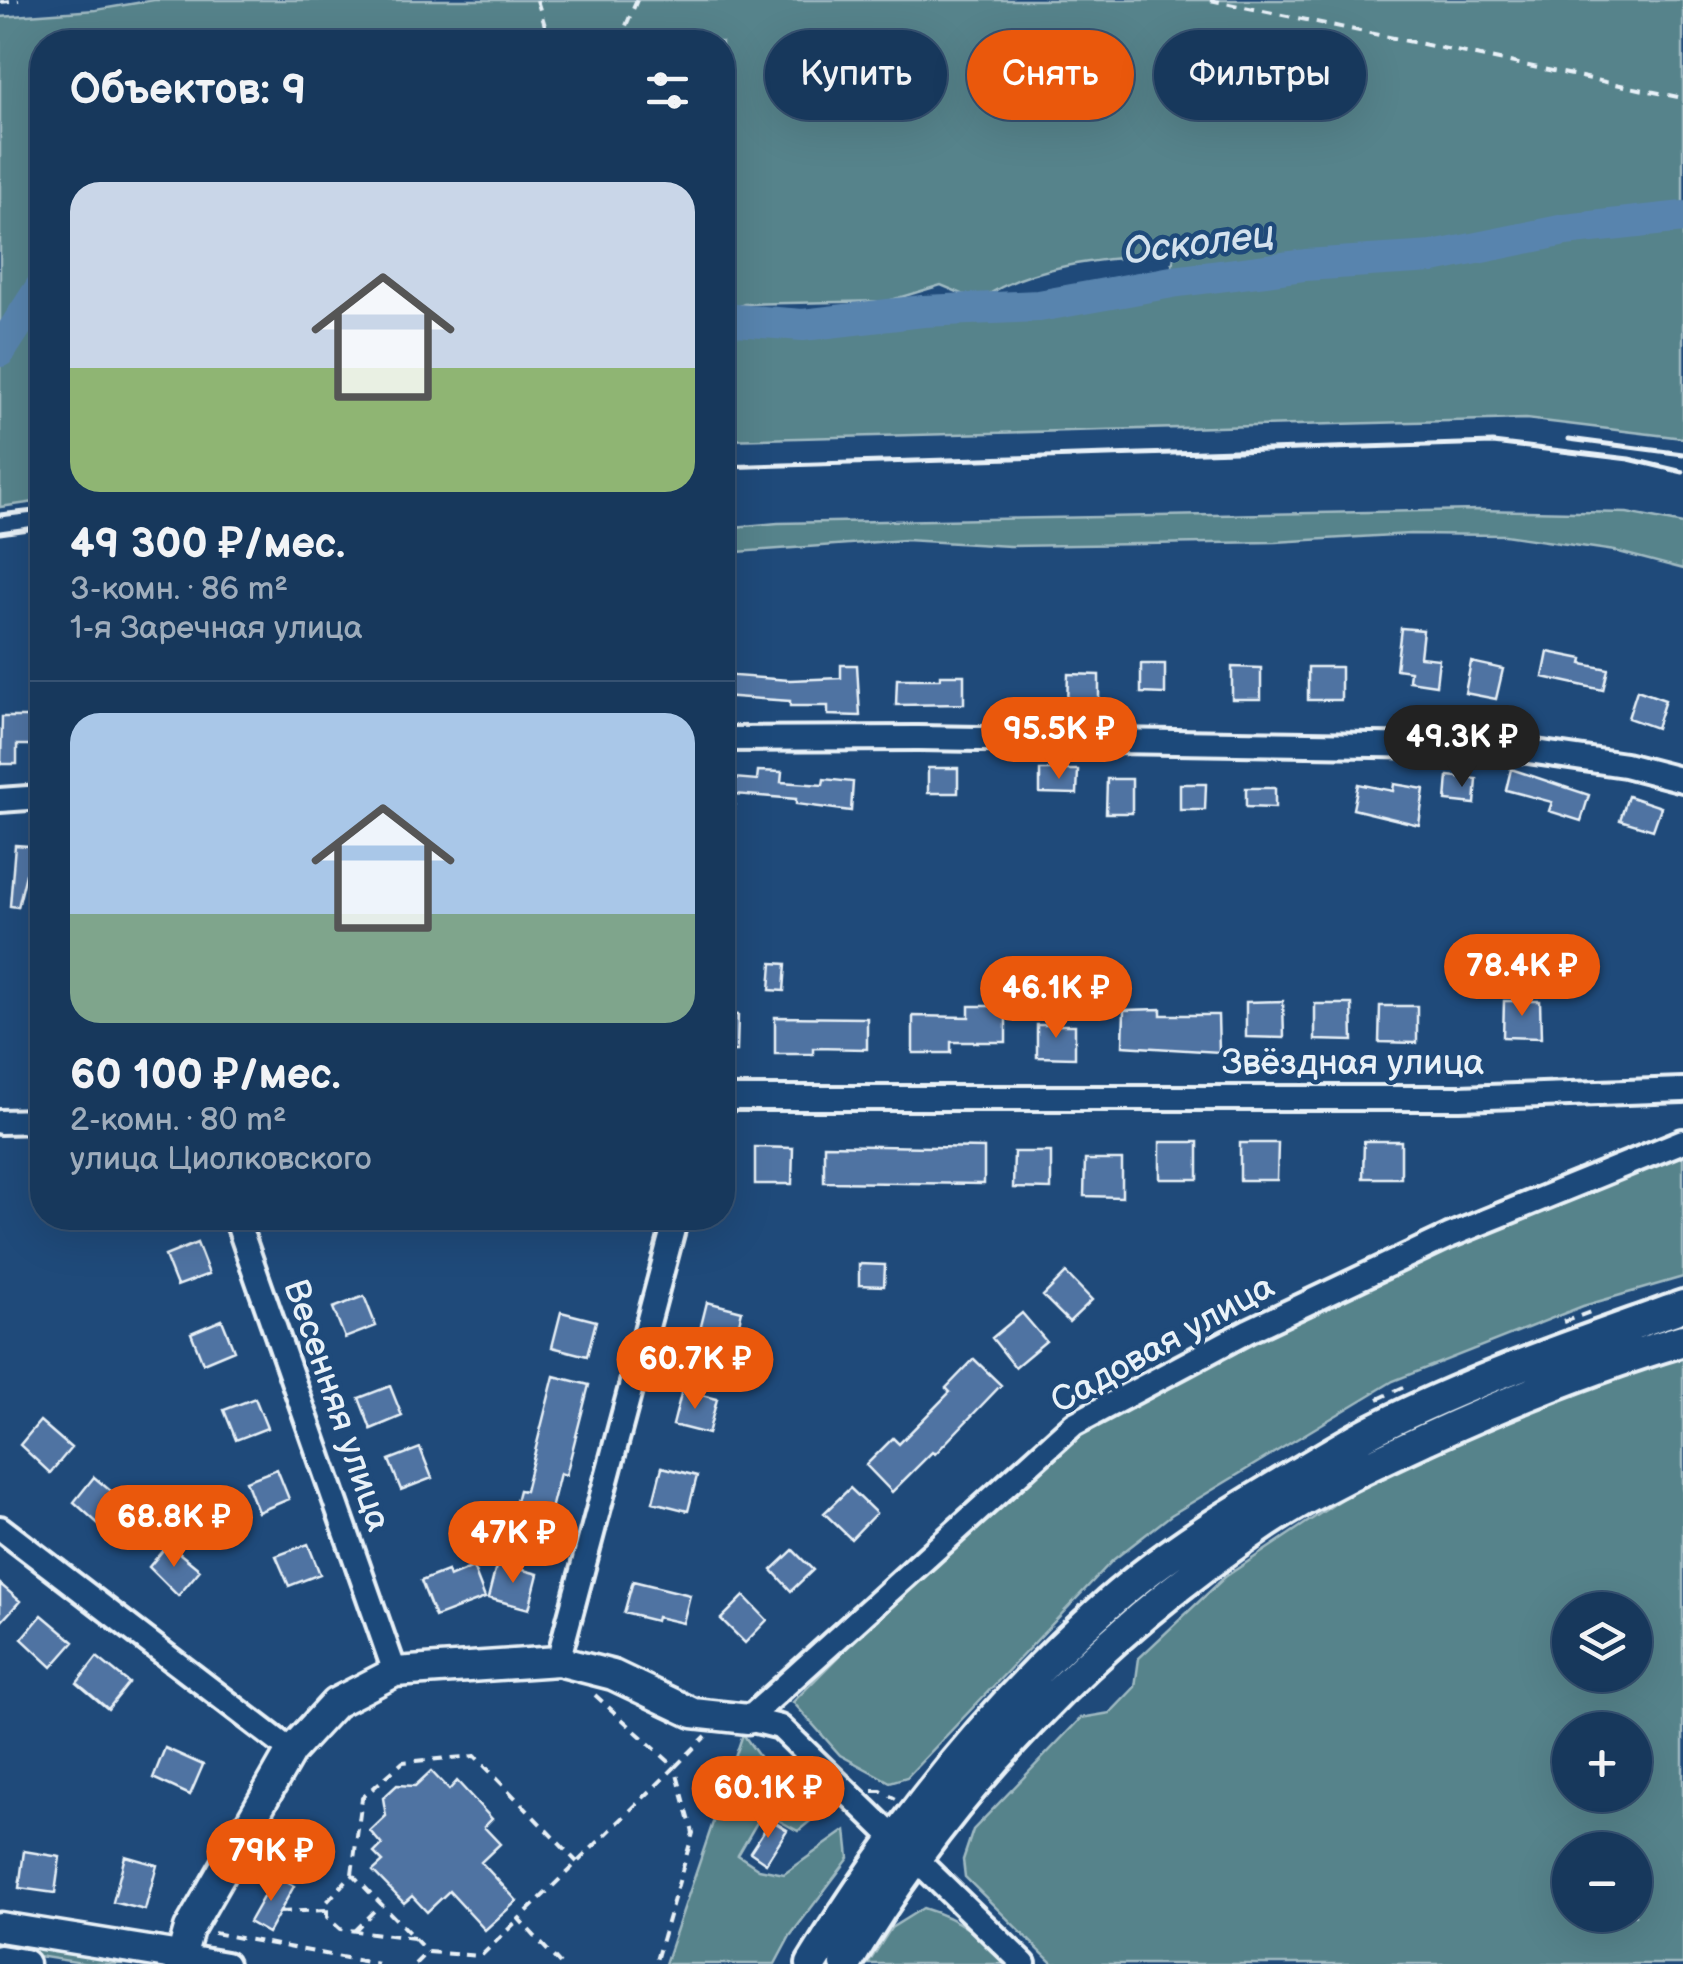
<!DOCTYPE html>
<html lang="ru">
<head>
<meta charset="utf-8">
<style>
	body { margin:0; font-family:"Balsamiq Sans",sans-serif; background:#203f62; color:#f1f3f6; height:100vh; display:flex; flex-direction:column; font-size:38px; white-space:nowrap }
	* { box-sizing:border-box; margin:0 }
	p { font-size:32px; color:#9eacbb }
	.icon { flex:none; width:55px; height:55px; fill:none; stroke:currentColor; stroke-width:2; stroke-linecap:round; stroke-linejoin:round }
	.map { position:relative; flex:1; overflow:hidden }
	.side { position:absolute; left:30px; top:30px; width:705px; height:1200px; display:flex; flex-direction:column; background:#17385c; border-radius:40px; box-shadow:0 10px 40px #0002,0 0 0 2px #365272 }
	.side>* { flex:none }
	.hud { position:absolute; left:765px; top:30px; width:768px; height:90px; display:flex; gap:20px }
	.controls { position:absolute; left:1552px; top:1592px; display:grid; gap:20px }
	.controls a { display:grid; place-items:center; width:100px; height:100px; border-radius:50%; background:#17385c; box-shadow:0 10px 40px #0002,0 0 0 2px #365272; font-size:50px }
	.price { position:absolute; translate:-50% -85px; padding:0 22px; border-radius:35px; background:#ea580c; color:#fff; font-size:32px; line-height:65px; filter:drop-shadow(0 2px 5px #0008) }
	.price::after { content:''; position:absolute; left:50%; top:60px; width:30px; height:22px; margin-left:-15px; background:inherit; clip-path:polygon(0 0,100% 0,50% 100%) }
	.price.current { background:#222; color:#fff }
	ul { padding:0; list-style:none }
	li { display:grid; align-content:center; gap:20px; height:530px; padding:0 40px }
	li+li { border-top:2px solid #365272 }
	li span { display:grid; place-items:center; height:310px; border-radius:30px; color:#555 }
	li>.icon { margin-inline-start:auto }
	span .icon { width:180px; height:180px; fill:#fffc; stroke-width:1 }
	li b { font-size:42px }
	h2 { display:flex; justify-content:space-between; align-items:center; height:120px; padding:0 40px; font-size:42px }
	.chip { padding:0 35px; border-radius:45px; background:#17385c; box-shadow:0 10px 40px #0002,0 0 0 2px #365272; font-size:35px; line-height:90px }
	.chip.current { background:#ea580c; color:#fff }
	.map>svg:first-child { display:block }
	.green { fill:#57838b; stroke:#a0bac2; stroke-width:2.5; fill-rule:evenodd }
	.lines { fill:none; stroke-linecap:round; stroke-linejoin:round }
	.river { stroke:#5984ae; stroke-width:32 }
	.building { fill:#4f73a2; stroke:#e8f1f8; stroke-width:2.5 }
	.minor-casing { stroke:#e8f1f8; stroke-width:30 }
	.tertiary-casing { stroke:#e8f1f8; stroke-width:35 }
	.secondary-casing { stroke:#e8f1f8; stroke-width:38 }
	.path { stroke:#e8f1f8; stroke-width:4; stroke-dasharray:10 8; stroke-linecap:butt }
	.minor { stroke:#1f4a7a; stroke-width:22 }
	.tertiary { stroke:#1f4a7a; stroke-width:28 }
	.secondary { stroke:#1f4a7a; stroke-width:30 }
	.rail { stroke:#e8f1f8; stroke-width:5 }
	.labels { text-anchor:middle; stroke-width:9; stroke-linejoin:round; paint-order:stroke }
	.street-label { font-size:35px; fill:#e8f1f8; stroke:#1f4a7a }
	.water-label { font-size:38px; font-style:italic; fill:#d3e1ed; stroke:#1f4a7a }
</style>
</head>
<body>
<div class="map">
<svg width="1683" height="1964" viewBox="0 0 1683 1964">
	<rect width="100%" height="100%" fill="#1f4a7a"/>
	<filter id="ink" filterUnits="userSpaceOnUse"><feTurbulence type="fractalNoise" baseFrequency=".01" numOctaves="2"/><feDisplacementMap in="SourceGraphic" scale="20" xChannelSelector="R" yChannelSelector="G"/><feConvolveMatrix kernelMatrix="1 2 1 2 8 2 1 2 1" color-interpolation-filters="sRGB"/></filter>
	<g filter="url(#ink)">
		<path class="green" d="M154 0H1683V214L1561 225 1430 251 1304 260 1170 275 1175 253C1115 258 1028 263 979 301L941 285 888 301 744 304 726 312 722 309V42H42V277L0 339V17L96 10Z
			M1683 222V438L1526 419 723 440V324L804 330 923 316 1042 312 1173 288 1305 271 1434 262 1557 241 1580 233Z
			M42 298V501L0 507V359L10 340Z
			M1479 510 1627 513 1683 524V569L1615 551 1505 535 1410 534 1275 542 1010 546 905 540 723 553V528L778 523Z
			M1683 1144V1277L1583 1306 1393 1381 1171 1515 1113 1560 907 1777 890 1782 840 1755 793 1702 1002 1491 1086 1418 1158 1378Z
			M1683 1358V1964H1053L965 1877 963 1860 973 1830 1081 1718 1110 1713 1135 1687 1139 1658 1225 1577 1396 1463 1611 1379ZM1570 1610H1635V1675H1570ZM1570 1730H1635V1795H1570ZM1570 1850H1635V1915H1570Z
			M743 1734 790 1800 829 1792 825 1809 798 1831 763 1812 738 1855 759 1869 784 1874 846 1830 849 1858 790 1936 775 1964H665Z
			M923 1908C963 1920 980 1936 1010 1964H868L891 1928Z
			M0 1935 153 1964H88L0 1950Z"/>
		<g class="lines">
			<path class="river" d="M722 319 803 325 923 311 1039 306 1172 282 1305 265 1433 257 1565 230 1683 217
				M0 351 42 286"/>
		</g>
		<path class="building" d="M1401 628 1423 630 1420 657 1439 659 1436 685 1409 681 1410 671 1396 669Z
			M1548 652 1583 659 1582 664 1608 669 1603 690 1543 677Z
			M1471 662 1503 669 1496 699 1465 693Z
			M1141 664H1165V694L1141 693Z
			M841 665H857L860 716 828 715V706H790V701L722 696V675L790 680 841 678Z
			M1232 667 1261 668V699H1232Z
			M1308 667H1341V700H1308Z
			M1068 674 1099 675V705H1067Z
			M940 675H964V704L896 705 897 679H940Z
			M1637 690 1665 700 1656 728 1628 718Z
			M2 717H42V745H17V764H1Z
			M928 768H958V793H928Z
			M1511 769 1589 795 1581 821 1549 811 1552 802 1506 790Z
			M1040 770H1078L1077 794 1040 793Z
			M758 771 782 772 781 782 823 785 824 779 853 782 851 811 796 804V799L735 794 733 822 722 821V777L757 780Z
			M1448 776 1477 779 1475 804 1446 801Z
			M1107 779H1132V813H1106Z
			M1180 784H1206L1205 810H1180Z
			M1358 784 1393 791 1394 784 1424 789 1419 825 1353 809Z
			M1246 788H1275V808L1246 807Z
			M1628 796 1661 807 1653 830 1620 820Z
			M15 845 42 847 41 875 26 874 18 907 10 906Z
			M772 963 786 964 784 991 770 990Z
			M1283 1001 1284 1038 1246 1037V1002Z
			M1504 1001H1540L1541 1038 1503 1037Z
			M1315 1004H1352L1353 1041 1315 1040Z
			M969 1006H1006V1042H951V1053H913V1016L969 1017Z
			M1380 1006H1417V1043L1379 1042Z
			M1161 1009V1015H1218L1219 1052 1123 1046 1124 1010Z
			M722 1014 738 1015 737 1051H722Z
			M775 1017 867 1018V1049L813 1048V1054H775Z
			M1037 1025H1075V1058L1037 1057Z
			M1364 1141H1401V1178H1363Z
			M1160 1142H1198V1179H1160Z
			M1240 1143H1278L1277 1180H1240Z
			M824 1145 984 1148V1184L824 1182Z
			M755 1147 793 1148 792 1184H755Z
			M1014 1152H1051V1189L1013 1188Z
			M1085 1160H1122V1197L1084 1196Z
			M197 1243 209 1274 177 1286 165 1256Z
			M859 1264 885 1265 884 1286 859 1285Z
			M1066 1273 1092 1300 1069 1322 1043 1296Z
			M364 1296 376 1326 345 1338 333 1308Z
			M707 1302 742 1311 733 1347 698 1338Z
			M561 1312 596 1321 587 1356 552 1347Z
			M1022 1313 1046 1341 1015 1367 992 1338Z
			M222 1320 234 1350 203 1363 191 1333Z
			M974 1359 1001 1385 935 1454 932 1452 892 1492 866 1465 893 1438 899 1444 950 1392 946 1388Z
			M554 1376 589 1385 566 1475 560 1473 545 1534 510 1525 519 1490 525 1491Z
			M390 1386 402 1416 371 1429 359 1398Z
			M682 1390 717 1399 708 1434 673 1425Z
			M255 1398 267 1428 236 1440 224 1410Z
			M40 1421 71 1448 50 1473 20 1445Z
			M420 1448 432 1478 401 1490 389 1460Z
			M662 1467 697 1476 688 1511 653 1502Z
			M277 1469 289 1499 258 1512 246 1481Z
			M94 1477 126 1504 104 1529 74 1502Z
			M850 1488 876 1513 851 1539 824 1513Z
			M168 1544 200 1570 178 1596 149 1567Z
			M308 1544 320 1574 289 1586 276 1556Z
			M793 1550 813 1570 791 1591 772 1570Z
			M497 1563 538 1574 529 1609 488 1598Z
			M473 1567 485 1598 435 1617 421 1581 447 1571 449 1577Z
			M633 1581 690 1595 683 1623 657 1617 656 1621 624 1613Z
			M0 1584 20 1601 0 1623Z
			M744 1596 767 1620 745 1643 721 1619Z
			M42 1615 74 1642 52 1667 22 1639Z
			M97 1657 129 1683 108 1709 77 1683Z
			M165 1748 203 1765 190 1795 153 1778Z
			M431 1771 449 1790 457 1781 492 1819 484 1827 500 1844 481 1862 517 1901 485 1930 449 1891 427 1912 412 1896 404 1903 373 1871 383 1862 374 1853 382 1845 370 1831 386 1816 383 1798 397 1785 415 1786Z
			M771 1820 787 1830 766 1863 750 1852Z
			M24 1851 60 1857 55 1893 19 1888Z
			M125 1856 157 1865 145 1910 113 1902Z
			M275 1876 294 1886 268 1933 249 1922Z"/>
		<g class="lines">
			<defs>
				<path id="minor" d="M722 739 918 738 1501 747 1625 765 1683 780
					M0 800 42 797
					M722 1098H1460L1683 1090
					M0 1122 42 1121
					M236 1218 395 1672
					M0 1528 291 1751
					M558 1661 676 1218
					M748 1719 1074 1424 1248 1331 1449 1236 1683 1141
					M748 1719 780 1727 1024 1964
					M180 1956 226 1964"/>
				<path id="tertiary" d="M0 1927 180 1956
					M0 1960 24 1964
					M179 1964 189 1929 291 1751 335 1703 395 1672 558 1661 613 1675 693 1713 748 1719"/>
				<path id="secondary" d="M812 1964C893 1832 992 1706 1109 1603 1167 1552 1236 1510 1302 1471 1328 1456 1354 1439 1381 1426 1478 1377 1581 1343 1683 1306
					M846 1964C949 1789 1098 1635 1267 1522 1317 1489 1374 1463 1428 1438 1511 1400 1595 1366 1683 1340"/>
			</defs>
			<use href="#minor" class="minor-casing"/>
			<use href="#tertiary" class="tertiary-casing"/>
			<use href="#secondary" class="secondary-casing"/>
			<path class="path" d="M537 0 550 42
				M1210 0 1683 98
				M0 2 19 0
				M619 42 637 0
				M1563 1322 1596 1310
				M1378 1399 1410 1384
				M595 1695 675 1767 706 1736
				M873 1791H881L896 1799
				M352 1874 362 1798 403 1762 475 1756 577 1862
				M280 1912 327 1910
				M354 1931 379 1906
				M214 1933 378 1964
				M414 1938 340 1929 327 1917V1902L352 1874C377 1900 403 1926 427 1952
				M415 1964 427 1952 481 1956 519 1919
				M560 1964 519 1919 675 1767 693 1833 655 1964"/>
			<use href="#minor" class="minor"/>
			<use href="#tertiary" class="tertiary"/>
			<use href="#secondary" class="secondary"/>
			<path class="rail" d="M1569 439 1683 454
				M722 467 1493 443 1629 459 1683 472
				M0 515 42 510
				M0 533 42 527"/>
		</g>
	</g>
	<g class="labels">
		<g class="street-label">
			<text x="1353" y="1074">Звёздная улица</text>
			<text transform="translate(1162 1343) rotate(-29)" y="12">Садовая улица</text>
			<text transform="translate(338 1405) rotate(71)" y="12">Весенняя улица</text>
		</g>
		<g class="water-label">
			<text transform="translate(1199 242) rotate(-7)" y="13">Осколец</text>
		</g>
	</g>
</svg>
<div class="controls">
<a><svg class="icon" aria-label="layers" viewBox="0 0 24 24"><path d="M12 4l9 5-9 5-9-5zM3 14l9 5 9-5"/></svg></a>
<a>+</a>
<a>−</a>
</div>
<b class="price" style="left:1059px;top:782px">95.5K ₽</b>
<b class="price current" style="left:1462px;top:790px">49.3K ₽</b>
<b class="price" style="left:1522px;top:1019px">78.4K ₽</b>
<b class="price" style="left:1056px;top:1041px">46.1K ₽</b>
<b class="price" style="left:695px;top:1412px">60.7K ₽</b>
<b class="price" style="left:174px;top:1570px">68.8K ₽</b>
<b class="price" style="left:513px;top:1586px">47K ₽</b>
<b class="price" style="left:768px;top:1841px">60.1K ₽</b>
<b class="price" style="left:271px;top:1904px">79K ₽</b>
<div class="hud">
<a class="chip">Купить</a>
<a class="chip current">Снять</a>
<a class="chip">Фильтры</a>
</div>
<section class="side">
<h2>Объектов: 9<svg class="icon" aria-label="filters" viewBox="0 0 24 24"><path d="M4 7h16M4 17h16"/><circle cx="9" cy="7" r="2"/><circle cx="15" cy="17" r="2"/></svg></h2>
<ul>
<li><span style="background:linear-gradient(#c9d6e8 60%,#8fb573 0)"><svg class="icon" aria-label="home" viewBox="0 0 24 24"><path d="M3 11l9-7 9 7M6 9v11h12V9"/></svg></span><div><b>49 300 ₽/мес.</b><p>3-комн. · 86 m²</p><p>1-я Заречная улица</p></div></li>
<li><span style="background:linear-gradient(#a9c7e8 65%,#7fa58c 0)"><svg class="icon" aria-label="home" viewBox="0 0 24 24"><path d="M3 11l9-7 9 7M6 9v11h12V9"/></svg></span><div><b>60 100 ₽/мес.</b><p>2-комн. · 80 m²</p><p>улица Циолковского</p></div></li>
</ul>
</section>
</div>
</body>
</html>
